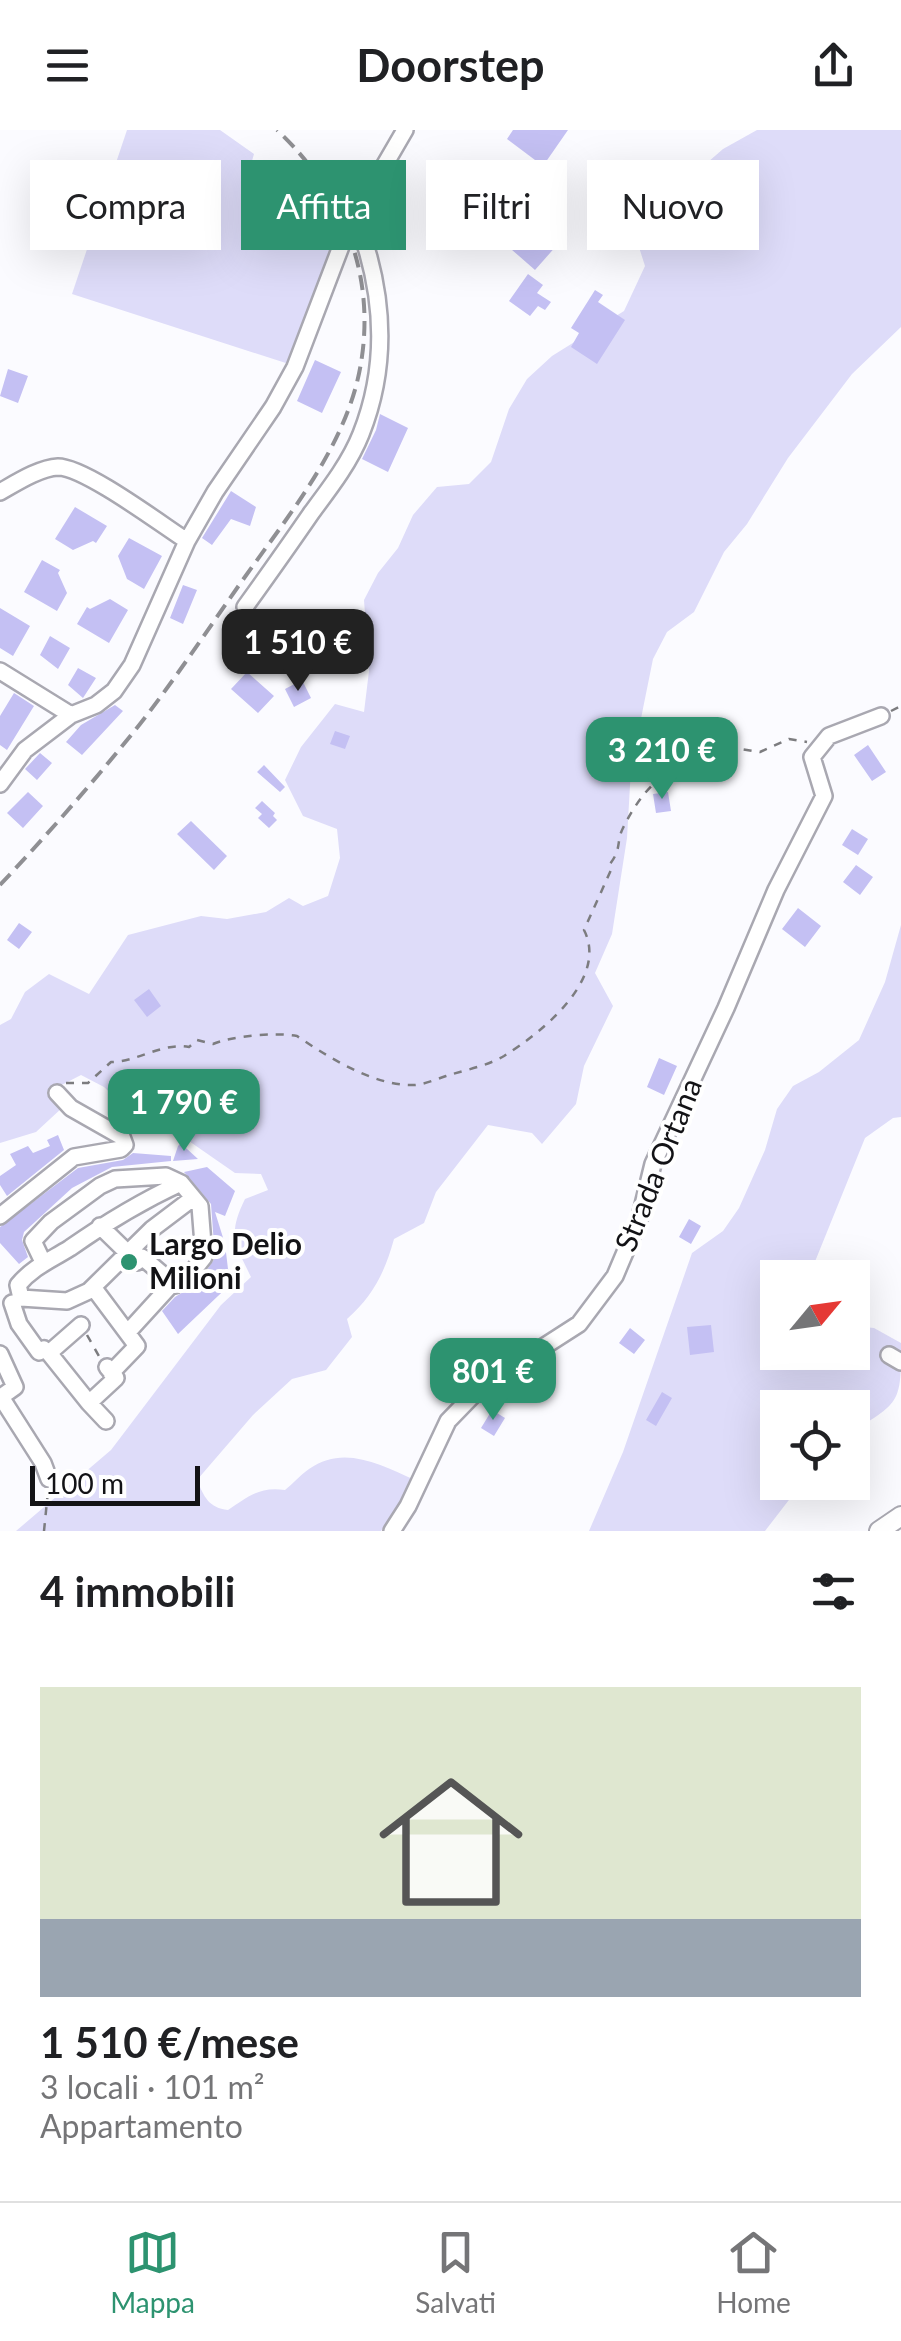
<!DOCTYPE html>
<html lang="it">
<head>
<meta charset="utf-8">
<style>
	body { margin:0; font-family:Lato,sans-serif; background:#f6f6f6; color:#202124; height:100vh; display:flex; flex-direction:column; font-size:38px; white-space:nowrap }
	* { box-sizing:border-box; margin:0 }
	p { font-size:32px; color:#757577 }
	.icon { flex:none; width:55px; height:55px; fill:none; stroke:currentColor; stroke-width:2; stroke-linecap:round; stroke-linejoin:round }
	.map { position:relative; height:1401px; overflow:hidden }
	.side { display:flex; flex-direction:column; background:#fff; flex:1 }
	.side>* { flex:none }
	.guide { position:absolute; left:30px; top:30px; width:842px; height:90px; display:flex; gap:20px }
	.needle { width:65px; rotate:61deg }
	.buttons { position:absolute; left:760px; top:1130px; display:grid; gap:20px }
	.buttons a { display:grid; place-items:center; width:110px; height:110px; border-radius:0px; background:#fff; box-shadow:0 10px 40px #0002; font-size:50px }
	.scale { position:absolute; left:30px; bottom:25px; width:170px; box-sizing:border-box; padding-left:10px; border:5px solid #131316; border-top:0; font-size:28px; line-height:35px; white-space:nowrap; color:#131316; -webkit-text-stroke:8px #fff; paint-order:stroke }
	.price { position:absolute; translate:-50% -85px; padding:0 22px; border-radius:20px; background:#2d9370; color:#fff; font-size:32px; line-height:65px; filter:drop-shadow(0 2px 5px #0008) }
	.price::after { content:''; position:absolute; left:50%; top:60px; width:30px; height:22px; margin-left:-15px; background:inherit; clip-path:polygon(0 0,100% 0,50% 100%) }
	.price.active { background:#222; color:#fff }
	ul { padding:0; list-style:none }
	li { display:grid; align-content:center; gap:20px; height:530px; padding:0 40px }
	li span { display:grid; place-items:center; height:310px; border-radius:0px; color:#555 }
	li>.icon { margin-inline-start:auto }
	span .icon { width:180px; height:180px; fill:#fffc; stroke-width:1 }
	li b { font-size:42px }
	h2 { display:flex; justify-content:space-between; align-items:center; height:120px; padding:0 40px; font-size:42px }
	.tag { padding:0 35px; border-radius:0px; background:#fff; box-shadow:0 10px 40px #0002; font-size:35px; line-height:90px }
	.tag.active { background:#2d9370; color:#fff }
	header { display:flex; justify-content:space-between; align-items:center; height:130px; padding:0 40px; background:#fff; font-size:45px; font-weight:700 }
	.tab-bar { display:flex; justify-content:space-around; align-items:center; height:140px; border-top:2px solid #e0e0e0; background:#fff; font-size:28px; color:#757577 }
	.tab-bar a { display:grid; justify-items:center; gap:5px }
	.tab-bar .active { color:#2d9370 }
	.map>svg:first-child { display:block }
	.green { fill:#dedcf9 }
	.building { fill:#c4c0f3 }
	.lines { fill:none; stroke-linecap:round; stroke-linejoin:round }
	.minor-casing { stroke:#a9a8b1; stroke-width:20 }
	.major-casing { stroke:#a9a8b1; stroke-width:22 }
	.path { stroke:#7c7c7f; stroke-width:2.5; stroke-dasharray:8 8; stroke-linecap:butt }
	.minor { stroke:#fff; stroke-width:15 }
	.major { stroke:#fff; stroke-width:18 }
	.rail { stroke:#8f8f93; stroke-width:4; stroke-dasharray:15 8; stroke-linecap:butt }
	.poi-dot { fill:#2d9370; stroke:#fff; stroke-width:4 }
	.labels { text-anchor:middle; stroke-width:8; stroke-linejoin:round; paint-order:stroke }
	.street-label { font-size:30px; fill:#131316; stroke:#fff }
	.poi-label { font-size:30px; font-weight:bold; fill:#131316; stroke:#fff; text-anchor:start }
</style>
</head>
<body>
<header><svg class="icon" aria-label="menu" viewBox="0 0 24 24"><path d="M4 6h16M4 12h16M4 18h16"/></svg>Doorstep<svg class="icon" aria-label="share" viewBox="0 0 24 24"><path d="M12 15V3M7 8l5-5 5 5M5 13v7h14v-7"/></svg></header>
<div class="map">
<svg width="901" height="1401" viewBox="0 0 901 1401">
	<rect width="100%" height="100%" fill="#fbfbff"/>
	<path class="green" d="M127 0H220L254 24 242 65 339 97 292 235 72 164Z
		M757 0H901V197L852 244 788 328 747 394 724 422 694 482 667 502 653 529 631 638 627 708 612 804 595 843 613 876 584 936 576 974 542 1014 532 1003 488 995 436 1062 424 1093 394 1109C385 1142 373 1166 347 1189L352 1207 326 1240 292 1249 253 1285 197 1350C204 1367 209 1378 228 1380 247 1367 260 1356 285 1360 293 1354 300 1345 309 1339 344 1314 381 1335 415 1350L381 1401H16L111 1320 221 1175 251 1147C234 1112 228 1104 245 1069L268 1060 261 1044 235 1043 186 1009 145 995 104 957 81 945 54 959 63 977 36 1002 0 1013V895L11 889 25 862 49 844 89 864 128 805 201 786 227 789 266 782 289 768 303 776 328 766 340 728 337 699 303 686 285 650 301 617 335 574 364 582 369 541 364 470 378 443 398 418 413 385 437 357 469 354 491 332 509 279 527 249 552 226 624 181 645 136 637 111 663 105 677 59 723 19Z
		M901 795V987L893 988 865 1008 812 1139 813 1147 778 1148V1222H852L853 1196 874 1198 901 1213C901 1272 901 1272 853 1301L852 1278H778V1352L802 1353 765 1401H589L623 1322 692 1123 723 1101 739 1078 765 1020 777 979 793 956 819 942 859 910 885 852Z"/>
	<path class="building" d="M513 0H568L543 36 507 9Z
		M619 52 667 57 661 89 614 84Z
		M521 72 550 97 545 103 558 114 535 140 503 112 496 119 487 111Z
		M528 144 543 155 537 163 551 172 545 180 538 176 530 186 509 171Z
		M595 160 603 165 598 172 625 190 597 234 571 217 579 203 571 198Z
		M315 230 341 242 322 283 297 271Z
		M8 239 28 246 18 273 0 266Z
		M380 284 408 298 388 342 362 329 376 300Z
		M231 361 256 377 250 396 231 389 212 415 202 408Z
		M75 377 107 396 96 413 93 411 73 420 55 409Z
		M129 408 162 426 144 459 127 449 118 426Z
		M42 430 60 440 58 443 67 463 57 481 24 462Z
		M183 455 197 460 183 494 170 488Z
		M110 469 128 480 109 513 77 494 87 477 90 479Z
		M0 478 30 496 13 526 0 518Z
		M290 488 306 499 296 513 280 502Z
		M50 506 70 518 58 539 40 525Z
		M78 538 96 548 83 568 68 555Z
		M247 542 274 566 258 583 231 559Z
		M302 550 311 568 294 577 285 559Z
		M14 563 34 576 7 620 0 615V586Z
		M115 575 123 581 82 625 66 612 81 595Z
		M335 601 350 606 345 619 330 614Z
		M868 615 886 642 872 651 854 625Z
		M40 623 52 633 37 650 25 639Z
		M264 635 285 657 280 662 257 642Z
		M28 662 43 676 23 698 7 683Z
		M668 662 671 681 656 683 653 664Z
		M262 671 275 683 273 686 277 690 269 698 258 688 262 684 255 678Z
		M191 691 227 726 214 740 177 704Z
		M852 699 868 709 858 725 842 715Z
		M856 735 873 747 860 765 843 752Z
		M798 778 821 796 805 817 782 799Z
		M19 793 32 802 19 819 7 810Z
		M149 859 161 876 147 887 134 870Z
		M659 928 677 936 664 965 647 957Z
		M58 1005 64 1020 7 1066 0 1055V1046L16 1035 10 1024 28 1016 33 1023 50 1016 47 1010Z
		M183 1011 186 1018 198 1029 173 1031 178 1016Z
		M133 1023 171 1026V1031L112 1037 72 1058 24 1102 22 1110 28 1127 19 1134 0 1113V1097L78 1038 123 1030Z
		M207 1037 235 1061 225 1086 215 1082 225 1114 228 1139 238 1147 178 1204 162 1181 175 1167 198 1153 215 1128 211 1074 184 1042Z
		M689 1089 701 1096 691 1114 679 1107Z
		M711 1195 714 1222 690 1225 687 1197Z
		M630 1198 645 1210 634 1224 619 1213Z
		M662 1262 672 1268 656 1296 646 1290Z
		M492 1280 505 1288 494 1306 481 1298Z"/>
	<g class="lines">
		<defs>
			<path id="minor" d="M0 362C16 353 39 338 58 337 85 337 162 395 187 411
				M245 477C268 445 290 414 312 382 330 358 350 332 361 304 390 231 383 156 355 85
				M0 541 71 585
				M0 654 25 620 71 585 96 575 114 561 132 535 187 411 215 362 273 277 295 237 348 98 405 0
				M0 1086 74 1027 121 1019 125 1015 122 1007 71 978 57 963
				M100 1096 137 1132 142 1127 175 1155
				M43 1132 33 1111 51 1092 100 1056 115 1049 166 1046 181 1053 200 1076 204 1127 189 1146 170 1156 128 1202
				M93 1157 137 1216 111 1243
				M21 1168 67 1171 89 1161 152 1099 193 1068
				M21 1168 18 1155C33 1137 51 1130 70 1118 107 1092 140 1072 181 1053
				M12 1173 19 1194 39 1222 44 1219 49 1223
				M49 1223 89 1273 116 1248 107 1237
				M49 1223 81 1195
				M0 1224 15 1257 1 1267 43 1333 49 1349
				M889 1225 901 1232
				M89 1273 106 1291
				M392 1401 408 1376 448 1291 481 1257 579 1194 615 1146 640 1087 653 1034 726 878 776 760 824 666 812 627 829 606 881 586"/>
			<path id="major" d="M879 1401 901 1386"/>
		</defs>
		<use href="#minor" class="minor-casing"/>
		<use href="#major" class="major-casing"/>
		<path class="path" d="M891 581 901 576
			M66 953H88L111 932C137 932 163 912 189 917L197 910 213 914C231 906 276 902 297 906 328 927 371 954 409 955 421 956 434 950 446 946 465 940 487 936 504 926 541 903 609 849 584 800L611 740 610 734C622 718 616 712 623 698 639 665 670 624 712 635L741 619 760 622 789 609 807 612
			M87 1205 100 1228
			M44 1401 48 1361"/>
		<use href="#minor" class="minor"/>
		<use href="#major" class="major"/>
		<path class="rail" d="M0 755C49 703 96 649 140 594 176 548 208 499 242 451 288 386 348 314 361 233 376 143 342 61 277 0"/>
	</g>
	<circle class="poi-dot" cx="129" cy="1132" r="10"/>
	<g class="labels">
		<g class="street-label">
			<text transform="translate(659 1035) rotate(-68)" y="10">Strada Ortana</text>
		</g>
		<g class="poi-label">
			<text x="149" y="1125">Largo Delio<tspan x="149" dy="34">Milioni</tspan></text>
		</g>
	</g>
</svg>
<div class="buttons">
<a><svg class="needle" viewBox="-14 -14 28 28"><path d="M0-13l5 13h-10z" fill="#e53935"/><path d="M0 13l5-13h-10z" fill="#757577"/></svg></a>
<a><svg class="icon" aria-label="locate" viewBox="0 0 24 24"><circle cx="12" cy="12" r="6"/><path d="M12 2v4M12 18v4M2 12h4M18 12h4"/></svg></a>
</div>
<div class="scale">100 m</div>
<b class="price active" style="left:298px;top:564px">1 510 €</b>
<b class="price" style="left:662px;top:672px">3 210 €</b>
<b class="price" style="left:184px;top:1024px">1 790 €</b>
<b class="price" style="left:493px;top:1293px">801 €</b>
<div class="guide">
<a class="tag">Compra</a>
<a class="tag active">Affitta</a>
<a class="tag">Filtri</a>
<a class="tag">Nuovo</a>
</div>
</div>
<section class="side">
<h2>4 immobili<svg class="icon" aria-label="filters" viewBox="0 0 24 24"><path d="M4 7h16M4 17h16"/><circle cx="9" cy="7" r="2"/><circle cx="15" cy="17" r="2"/></svg></h2>
<ul>
<li><span style="background:linear-gradient(#dfe7d0 75%,#9aa5b1 0)"><svg class="icon" aria-label="home" viewBox="0 0 24 24"><path d="M3 11l9-7 9 7M6 9v11h12V9"/></svg></span><div><b>1 510 €/mese</b><p>3 locali · 101 m²</p><p>Appartamento</p></div></li>
</ul>
</section>
<nav class="tab-bar">
<a class="active"><svg class="icon" aria-label="map" viewBox="0 0 24 24"><path d="M3 6l6-2 6 2 6-2v14l-6 2-6-2-6 2zM9 4v14M15 6v14"/></svg>Mappa</a>
<a><svg class="icon" aria-label="saved" viewBox="0 0 24 24"><path d="M7 4h10v16l-5-4-5 4z"/></svg>Salvati</a>
<a><svg class="icon" aria-label="home" viewBox="0 0 24 24"><path d="M3 11l9-7 9 7M6 9v11h12V9"/></svg>Home</a>
</nav>
</body>
</html>
